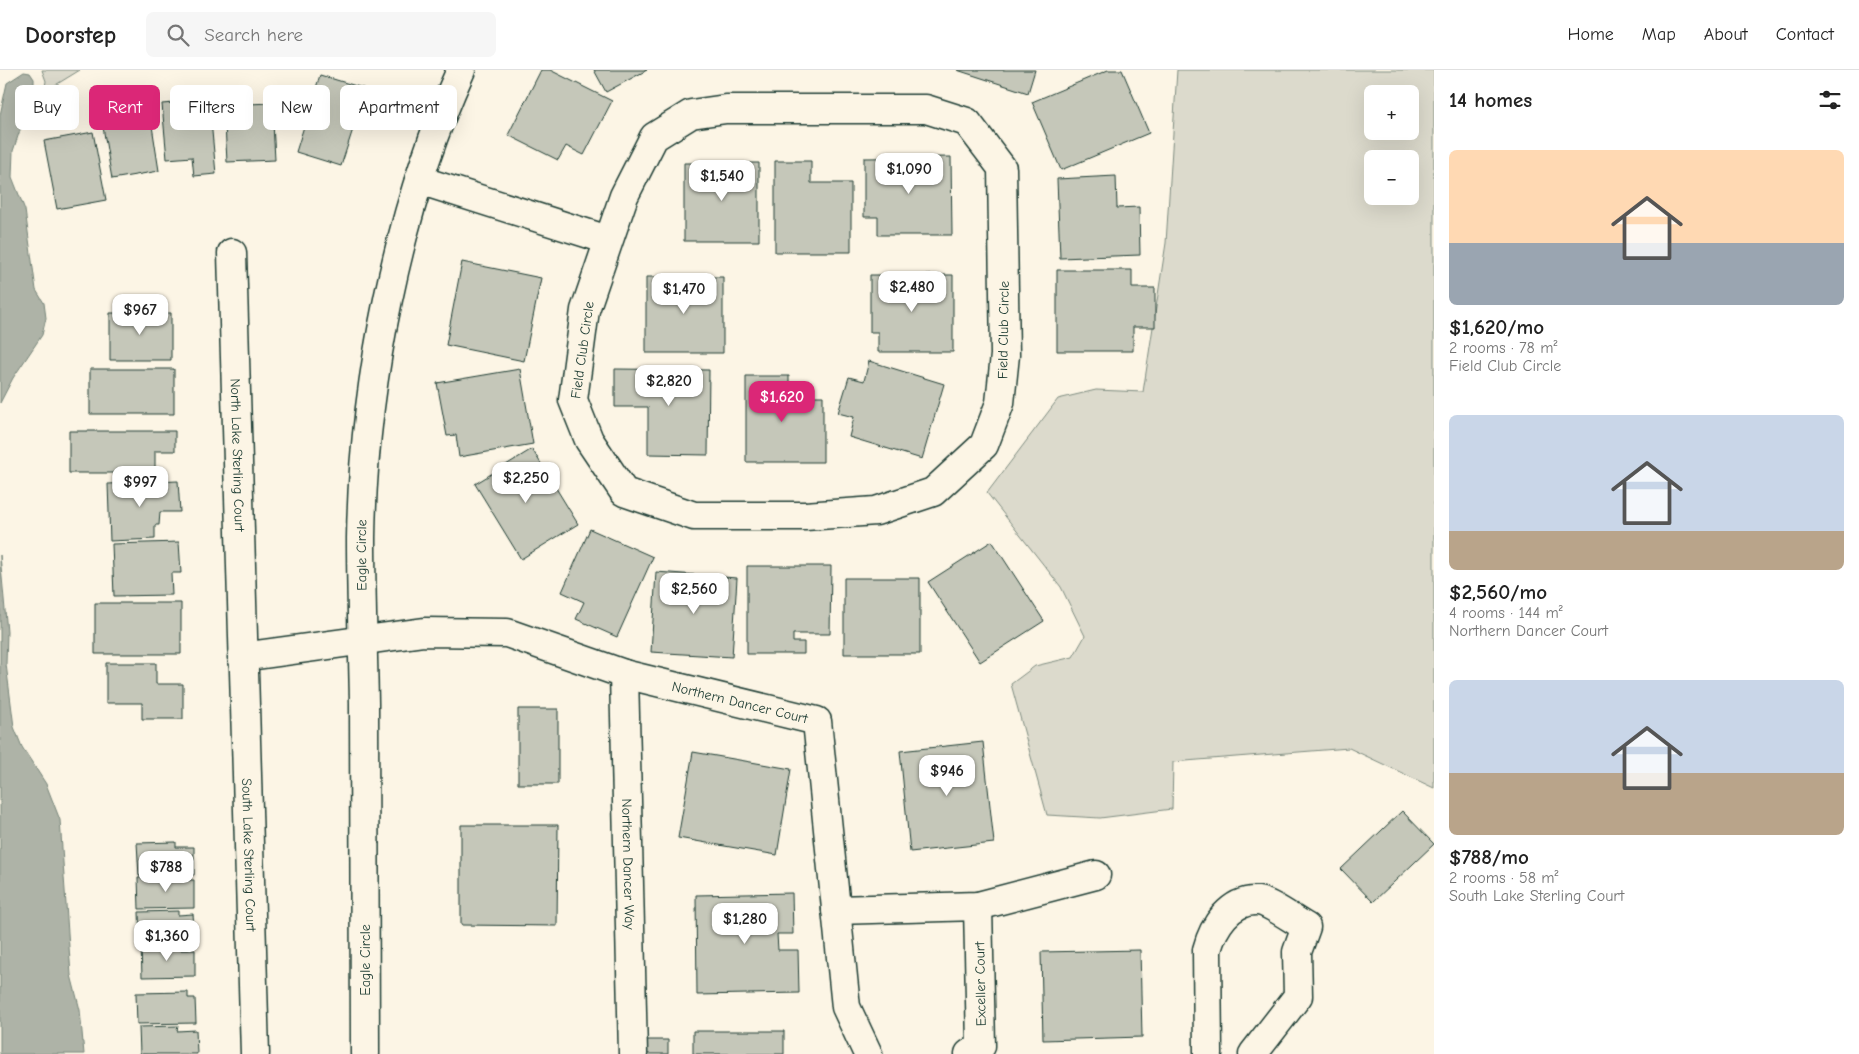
<!DOCTYPE html>
<html lang="en">
<head>
<meta charset="utf-8">
<style>
	body { margin:0; font-family:"Comic Neue",sans-serif; background:#f6f6f6; color:#222; height:100vh; display:flex; flex-direction:column; font-size:19px; white-space:nowrap }
	* { box-sizing:border-box; margin:0 }
	p { font-size:16px; color:#767676 }
	.icon { flex:none; width:28px; height:28px; fill:none; stroke:currentColor; stroke-width:2; stroke-linecap:round; stroke-linejoin:round }
	.map { position:relative; flex:1; overflow:hidden }
	.drawer { display:flex; flex-direction:column; background:#fff; width:425px }
	.drawer>* { flex:none }
	.guide { position:absolute; left:15px; top:15px; width:475px; height:45px; display:flex; gap:10px }
	.fabs { position:absolute; left:1364px; top:15px; display:grid; gap:10px }
	.fabs a { display:grid; place-items:center; width:55px; height:55px; border-radius:8px; background:#fff; box-shadow:0 5px 20px #0002; font-size:25px }
	.price { position:absolute; translate:-50% -42px; padding:0 11px; border-radius:10px; background:#fff; color:#222; font-size:16px; line-height:32px; filter:drop-shadow(0 1px 2px #0008) }
	.price::after { content:''; position:absolute; left:50%; top:30px; width:15px; height:11px; margin-left:-8px; background:inherit; clip-path:polygon(0 0,100% 0,50% 100%) }
	.price.on { background:#db2777; color:#fff }
	ul { padding:0; list-style:none }
	li { display:grid; align-content:center; gap:10px; height:265px; padding:0 15px }
	li span { display:grid; place-items:center; height:155px; border-radius:8px; color:#555 }
	li>.icon { margin-inline-start:auto }
	span .icon { width:90px; height:90px; fill:#fffc; stroke-width:1 }
	li b { font-size:21px }
	h2 { display:flex; justify-content:space-between; align-items:center; height:60px; padding:0 15px; font-size:21px }
	.pill { padding:0 18px; border-radius:8px; background:#fff; box-shadow:0 5px 20px #0002; font-size:18px; line-height:45px }
	.pill.on { background:#db2777; color:#fff }
	header { display:flex; align-items:center; gap:30px; box-sizing:border-box; height:70px; padding:0 25px; background:#fff; border-bottom:1px solid #e0e0e0 }
	header strong { font-size:24px }
	nav { display:flex; gap:28px; margin-inline-start:auto; font-size:18px }
	.search { width:350px; height:45px; background:#f6f6f6; display:flex; align-items:center; gap:12px; box-sizing:border-box; padding:0 18px; border-radius:8px; color:#767676; font-size:19px }
	main { display:flex; flex:1; min-height:0 }
	.map>svg:first-child { display:block }
	.green { fill:#dcdacc; stroke:#7e8c80; fill-rule:evenodd }
	.water { fill:#aeb3a7; stroke:#758479 }
	.building { fill:#c5c7b9; stroke:#1f3d34 }
	.lines { fill:none; stroke-linecap:round; stroke-linejoin:round }
	.minor-casing { stroke:#1f3d34; stroke-width:31 }
	.minor { stroke:#fcf5e5; stroke-width:28 }
	.labels { text-anchor:middle; stroke-width:4.5; stroke-linejoin:round; paint-order:stroke }
	.street-label { font-size:14px; fill:#1f3d34; stroke:#fcf5e5 }
</style>
</head>
<body>
<header>
<strong>Doorstep</strong>
<div class="search"><svg class="icon" aria-label="search" viewBox="0 0 24 24"><circle cx="10" cy="10" r="6"/><path d="M15 15l6 6"/></svg>Search here</div>
<nav><a>Home</a><a>Map</a><a>About</a><a>Contact</a></nav>
</header>
<main>
<div class="map">
<svg width="1434" height="984" viewBox="0 0 1434 984">
	<rect width="100%" height="100%" fill="#fcf5e5"/>
	<filter id="ink" filterUnits="userSpaceOnUse"><feTurbulence type="fractalNoise" baseFrequency=".02" numOctaves="2"/><feDisplacementMap in="SourceGraphic" scale="10" xChannelSelector="R" yChannelSelector="G"/><feConvolveMatrix kernelMatrix="1 2 1 2 8 2 1 2 1" color-interpolation-filters="sRGB"/></filter>
	<g filter="url(#ink)">
		<path class="green" d="M42 0H80L44 22 46 11Z
			M1177 0H1434V718L1349 678 1173 692 1172 739 1100 748 1047 745 1011 614 1035 596 1073 587 1085 566 1061 517 987 423 1058 329 1096 320 1143 322 1166 173ZM1372 24H1410V61H1372ZM1372 89H1410V126H1372Z"/>
		<path class="water" d="M24 2 30 3 34 9V18L13 81 12 107 25 140 36 220 44 233 46 248 42 265 13 308 0 333V45L7 13Z
			M0 485 7 562 6 594 14 657 22 677 46 714 60 750 71 905 80 940 84 984H0Z"/>
		<path class="building" d="M541 0H550L612 31 584 85 566 76 558 90 508 65Z
			M594 0H647L606 22Z
			M957 0H1035L1028 23Z
			M1108 0H1122L1149 63 1061 100 1032 32Z
			M320 5 366 19 341 96 296 82Z
			M209 30 216 104 194 106 192 87 167 89 162 34Z
			M272 33 275 90 227 92 224 35Z
			M150 43 159 101 112 109 102 51Z
			M93 62 106 130 57 139 44 71Z
			M951 87 952 165H878V147H864V88Z
			M775 91H811V113H851V182H775Z
			M684 93H759V171H684Z
			M1116 106 1117 138 1139 137 1140 185 1060 188 1057 109Z
			M462 192 541 208 524 291 446 275Z
			M1057 200H1132V218H1155V257H1133V281H1057Z
			M870 205H953V282H878V262H870Z
			M646 207H723V283H646Z
			M110 243H171V290H110Z
			M869 291 944 314 922 389 849 367 854 347 838 343 849 307 864 311Z
			M90 299H174V344H90Z
			M520 299 533 374 459 387 456 365 447 366 437 313Z
			M615 299 709 300 708 385 648 384V337H615Z
			M746 306H789V326H823V392H746Z
			M69 361H175V381H155V403H69Z
			M532 379 578 454 521 489 475 414Z
			M178 411 180 442H160L159 455H155V469L110 471 108 414Z
			M590 459 653 487 617 567 576 549 584 532 562 522Z
			M992 471 1044 551 980 592 928 512Z
			M179 472 181 503H171L172 525 114 526 112 474Z
			M747 496H831L830 564H793V572H804V584H747Z
			M656 502 737 508 732 587 651 582Z
			M844 508H920V584H844Z
			M95 533H181V584H95Z
			M106 593H156V614H183V649H142V633H106Z
			M518 639H558V714H518Z
			M983 672 994 773 910 782 900 681Z
			M693 682 791 699 777 785 678 768Z
			M1402 741 1434 774 1373 832 1341 799Z
			M461 755H558L557 856 461 855Z
			M176 772V777H194V805L139 806 137 773Z
			M178 807V810H194V838L139 839 138 808Z
			M792 823 793 864H777L778 880H798L799 923 697 925 696 825Z
			M178 841V845L193 844 195 872 140 873 139 842Z
			M180 875V880H195V906L142 907 141 876Z
			M1140 880 1142 967 1043 970 1041 882Z
			M188 922V928H195L196 953 137 954 136 923Z
			M178 956 177 961 196 960 197 984H140L139 957Z
			M693 961H784V984H693Z
			M645 970H668V984H645Z"/>
		<g class="lines">
			<defs>
				<g id="minor">
					<path d="M726 39H926L967 52 1002 98 1005 285 1000 333 984 375 933 422 876 441 805 446H694L624 422 589 370 573 330 585 240 624 126 654 67 691 44Z"/>
					<path d="M419 110 608 170"/>
					<path id="s1" d="M232 183 255 984"/>
					<path id="s2" d="M242 587 424 562 507 563 624 604 817 651 846 937 868 984"/>
					<path id="s3" d="M624 604 633 984"/>
					<path d="M836 840 978 836 1096 805"/>
					<path id="s4" d="M365 984C364 867 364 750 364 633 363 578 361 523 361 468 363 316 398 138 461 0"/>
					<path d="M969 984 981 976 978 836"/>
					<path d="M1208 984 1207 880C1213 857 1230 829 1258 831 1269 832 1295 851 1306 857L1297 882 1298 926 1253 984"/>
				</g>
			</defs>
			<use href="#minor" class="minor-casing"/>
			<use href="#minor" class="minor"/>
		</g>
	</g>
	<g class="labels">
		<g class="street-label">
			<text transform="translate(1003 260) rotate(-89)" y="5">Field Club Circle</text>
			<text transform="translate(582 280) rotate(-82)" y="5">Field Club Circle</text>
			<text dy="5" stroke="none"><textPath href="#s1" startOffset="202">North Lake Sterling Court</textPath></text>
			<text dy="5" stroke="none"><textPath href="#s4" startOffset="499">Eagle Circle</textPath></text>
			<text dy="5" stroke="none"><textPath href="#s2" startOffset="510">Northern Dancer Court</textPath></text>
			<text dy="5" stroke="none"><textPath href="#s1" startOffset="602">South Lake Sterling Court</textPath></text>
			<text dy="5" stroke="none"><textPath href="#s3" startOffset="190">Northern Dancer Way</textPath></text>
			<text transform="translate(365 890) rotate(-90)" y="5">Eagle Circle</text>
			<text transform="translate(980 914) rotate(-91)" y="5">Exceller Court</text>
		</g>
	</g>
</svg>
<div class="fabs">
<a>+</a>
<a>−</a>
</div>
<b class="price" style="left:909px;top:125px">$1,090</b>
<b class="price" style="left:722px;top:132px">$1,540</b>
<b class="price" style="left:912px;top:243px">$2,480</b>
<b class="price" style="left:684px;top:245px">$1,470</b>
<b class="price" style="left:140px;top:266px">$967</b>
<b class="price" style="left:669px;top:337px">$2,820</b>
<b class="price on" style="left:782px;top:353px">$1,620</b>
<b class="price" style="left:526px;top:434px">$2,250</b>
<b class="price" style="left:140px;top:438px">$997</b>
<b class="price" style="left:694px;top:545px">$2,560</b>
<b class="price" style="left:947px;top:727px">$946</b>
<b class="price" style="left:166px;top:823px">$788</b>
<b class="price" style="left:745px;top:875px">$1,280</b>
<b class="price" style="left:167px;top:892px">$1,360</b>
<div class="guide">
<a class="pill">Buy</a>
<a class="pill on">Rent</a>
<a class="pill">Filters</a>
<a class="pill">New</a>
<a class="pill">Apartment</a>
</div>
</div>
<section class="drawer">
<h2>14 homes<svg class="icon" aria-label="filters" viewBox="0 0 24 24"><path d="M4 7h16M4 17h16"/><circle cx="9" cy="7" r="2"/><circle cx="15" cy="17" r="2"/></svg></h2>
<ul>
<li><span style="background:linear-gradient(#ffd9b3 60%,#9aa5b1 0)"><svg class="icon" aria-label="home" viewBox="0 0 24 24"><path d="M3 11l9-7 9 7M6 9v11h12V9"/></svg></span><div><b>$1,620/mo</b><p>2 rooms · 78 m²</p><p>Field Club Circle</p></div></li>
<li><span style="background:linear-gradient(#c9d6e8 75%,#b9a48a 0)"><svg class="icon" aria-label="home" viewBox="0 0 24 24"><path d="M3 11l9-7 9 7M6 9v11h12V9"/></svg></span><div><b>$2,560/mo</b><p>4 rooms · 144 m²</p><p>Northern Dancer Court</p></div></li>
<li><span style="background:linear-gradient(#c9d6e8 60%,#b9a48a 0)"><svg class="icon" aria-label="home" viewBox="0 0 24 24"><path d="M3 11l9-7 9 7M6 9v11h12V9"/></svg></span><div><b>$788/mo</b><p>2 rooms · 58 m²</p><p>South Lake Sterling Court</p></div></li>
</ul>
</section>
</main>
</body>
</html>
